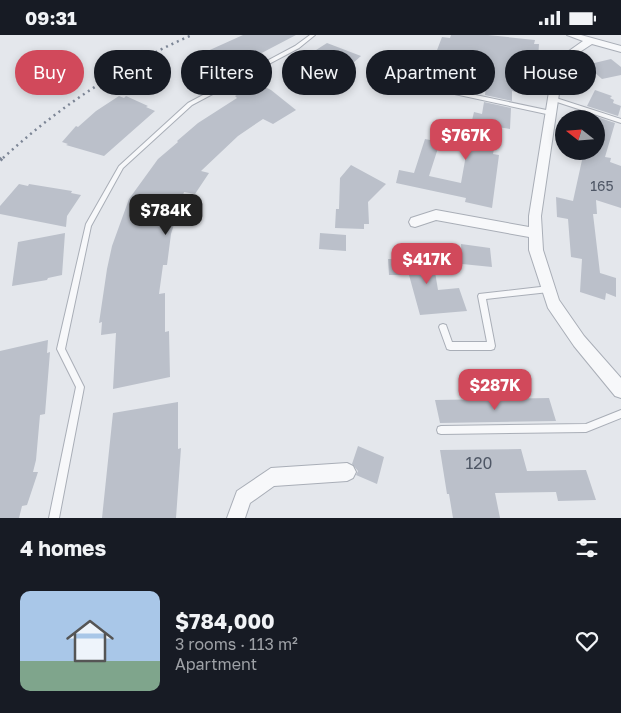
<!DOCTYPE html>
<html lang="en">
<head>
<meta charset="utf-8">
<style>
	body { margin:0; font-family:"Golos Text",sans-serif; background:#242831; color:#f1f3f6; height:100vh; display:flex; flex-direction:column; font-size:19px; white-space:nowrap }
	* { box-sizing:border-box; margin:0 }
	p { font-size:16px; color:#9ea1a6 }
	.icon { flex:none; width:28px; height:28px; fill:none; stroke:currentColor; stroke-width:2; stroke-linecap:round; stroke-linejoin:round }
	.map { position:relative; height:483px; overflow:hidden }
	.details { display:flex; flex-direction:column; background:#171b24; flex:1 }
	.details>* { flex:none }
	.top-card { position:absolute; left:15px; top:15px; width:591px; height:45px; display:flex; gap:10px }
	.needle { width:32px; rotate:287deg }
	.tools { position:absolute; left:555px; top:75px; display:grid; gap:10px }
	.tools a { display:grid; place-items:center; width:50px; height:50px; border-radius:50%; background:#171b24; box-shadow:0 2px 8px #0003; font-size:25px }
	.price { position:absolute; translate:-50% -42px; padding:0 11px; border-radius:10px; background:#d1495b; color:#fff; font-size:16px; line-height:32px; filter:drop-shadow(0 1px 2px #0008) }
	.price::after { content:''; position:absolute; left:50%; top:30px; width:15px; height:11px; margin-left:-8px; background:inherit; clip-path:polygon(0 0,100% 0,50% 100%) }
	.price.current { background:#222; color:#fff }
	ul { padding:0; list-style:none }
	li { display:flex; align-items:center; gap:15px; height:125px; padding:0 20px }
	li+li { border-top:1px solid #363941 }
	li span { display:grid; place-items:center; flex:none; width:140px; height:100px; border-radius:10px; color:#555 }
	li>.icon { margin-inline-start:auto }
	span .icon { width:60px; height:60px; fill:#fffc; stroke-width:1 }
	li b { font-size:21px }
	h2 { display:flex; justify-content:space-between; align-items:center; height:60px; padding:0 20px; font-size:21px }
	.tag { padding:0 18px; border-radius:22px; background:#171b24; box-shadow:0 2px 8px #0003; font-size:18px; line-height:45px }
	.tag.current { background:#d1495b; color:#fff }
	.status { display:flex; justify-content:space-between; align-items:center; height:35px; padding:0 25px; background:#171b24; direction:ltr }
	.status svg { height:14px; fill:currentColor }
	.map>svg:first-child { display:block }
	.building { fill:#bbc0ca }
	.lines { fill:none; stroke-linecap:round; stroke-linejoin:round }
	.lane-casing { stroke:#a9aeb7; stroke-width:2 }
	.street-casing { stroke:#a9aeb7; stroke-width:2 }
	.lane { fill:#f7f8fa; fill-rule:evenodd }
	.street { fill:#f7f8fa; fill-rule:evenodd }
	.rail-far1 { stroke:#7d8696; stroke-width:2.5; stroke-dasharray:2 4; stroke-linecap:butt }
	.rail { stroke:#7d8696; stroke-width:4; stroke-dasharray:2.5 4.5; stroke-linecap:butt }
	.labels { text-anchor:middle; stroke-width:4.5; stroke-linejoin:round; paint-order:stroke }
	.number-label { font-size:14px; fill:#4f5766 }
	.near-number-label { font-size:16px; fill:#4f5766 }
</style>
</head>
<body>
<div class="status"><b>09:31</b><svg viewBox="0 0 49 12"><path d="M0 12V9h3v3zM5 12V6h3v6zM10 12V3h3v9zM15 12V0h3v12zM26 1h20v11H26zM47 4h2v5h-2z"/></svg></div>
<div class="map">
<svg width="621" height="483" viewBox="0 0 621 483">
	<rect width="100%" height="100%" fill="#e4e7ec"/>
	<path class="building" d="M243 0H296L254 22 244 23 215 38 192 23Z
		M451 0H488L535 5 534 9H539L538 24 536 23 535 30 528 29V32L521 31 516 57 512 56V66L485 60 486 51 480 50 487 20 469 15 459 46 441 43 440 46 426 44 442 2 450 3Z
		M327 8 361 21 344 36 351 40 333 53 309 42 291 31Z
		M611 24 621 32V40L602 44 586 30Z
		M257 48 271 55 296 75 273 89 263 84 238 101 201 136 209 138 195 159 184 157 171 199 167 230H163L159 259 165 258V297L169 296 170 342 113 354 116 298 101 300 102 287 99 288 107 234 112 211 129 164 158 124 178 107 177 106 198 88 237 63 235 61Z
		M595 55 612 61 610 63 614 65 613 68 621 71 618 81 587 71Z
		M119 61 124 63 126 61 148 71 146 72 155 76 104 121 66 110 68 109 62 107 76 91 78 92 96 76Z
		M484 67 511 73 510 94 498 92 493 119 499 120 492 173 465 167 466 163 396 148 399 135 414 138 425 104 440 107 429 141 461 148 466 120 464 119 474 77 482 79Z
		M585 78 615 88 605 122 611 123 610 127 621 131V173L596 165 597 179H593L600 238 616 243V262L606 258 605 265 580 257 582 224 571 222 568 184 557 182 556 162 573 166 584 116H596V84H582Z
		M351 130 386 149 368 167 369 189H364V194L335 193 336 174H339L340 143Z
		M19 149 28 151 29 149 72 156 71 158 81 160 67 181 66 192 0 179V171Z
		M65 198 62 240 48 243 47 245 12 251 18 207Z
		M320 198 346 200V216L319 214Z
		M461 209 490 213 492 232 462 229Z
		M402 218 432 219 438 255 459 253 467 276 420 280 409 240H389L388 224H402Z
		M48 305 47 318 50 317 45 379 40 380 36 425 33 437H38L27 470 22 471 19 483H0V316Z
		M549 363 556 386 440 388 435 365Z
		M178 367V414L181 413 176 483H102L113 378Z
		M358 411 384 422 377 449 356 440 358 436 352 429Z
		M521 414 527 436 586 435 596 465 558 466 556 457 495 458 500 483H453L449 459H447L440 415Z"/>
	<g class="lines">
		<defs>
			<path id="lane" d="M310 0H315L299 13 192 70 123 133 91 191 65 314 84 352 59 483H49L76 352 57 314 86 189 119 131 188 68 295 11Z
				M452 55 551 76 554 78 551 80 450 58V56Z
				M553 62 621 84V88L551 65V63Z
				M549 251 551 252 553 254 551 256 549 257 486 264 495 311 494 314 491 315H450L447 314 439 292 440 290 443 289 446 290 452 307H487L478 261 479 259Z
				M621 375V383L586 397 441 399 438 398 437 395 438 392 441 391 586 389Z"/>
			<path id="street" d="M567 0H581L621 11V17L592 9 566 26 562 38 541 181 543 215 559 265 584 301 621 343V363L615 361 574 311 548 273 529 215V202L436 185 415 192 411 191 409 187 411 183 436 175 529 192V181L552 38 559 23 583 6Z
				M347 428 353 431 356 437 353 443 347 446 274 451 250 468 245 483H227L237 456 271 433Z"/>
		</defs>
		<use href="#lane" class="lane-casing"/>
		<use href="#street" class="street-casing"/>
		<use href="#lane" class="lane"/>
		<use href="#street" class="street"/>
		<path class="rail-far1" d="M3 123C60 71 121 31 192 0"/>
		<path class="rail" d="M0 125 4 121"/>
	</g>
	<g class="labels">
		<g class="number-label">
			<text x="602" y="156">165</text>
		</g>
		<g class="near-number-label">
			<text x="479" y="434">120</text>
		</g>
	</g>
</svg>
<div class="tools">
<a><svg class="needle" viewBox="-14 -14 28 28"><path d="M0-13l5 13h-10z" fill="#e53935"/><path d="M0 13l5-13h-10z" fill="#9ea1a6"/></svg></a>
</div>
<b class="price" style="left:466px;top:126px">$767K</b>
<b class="price current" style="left:166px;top:201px">$784K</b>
<b class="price" style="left:427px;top:250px">$417K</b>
<b class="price" style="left:495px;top:376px">$287K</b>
<div class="top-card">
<a class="tag current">Buy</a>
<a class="tag">Rent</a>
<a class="tag">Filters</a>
<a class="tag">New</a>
<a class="tag">Apartment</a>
<a class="tag">House</a>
</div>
</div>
<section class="details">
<h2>4 homes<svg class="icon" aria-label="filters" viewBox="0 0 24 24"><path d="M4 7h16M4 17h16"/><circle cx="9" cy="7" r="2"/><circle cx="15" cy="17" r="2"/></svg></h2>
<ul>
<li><span style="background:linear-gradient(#a9c7e8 70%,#7fa58c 0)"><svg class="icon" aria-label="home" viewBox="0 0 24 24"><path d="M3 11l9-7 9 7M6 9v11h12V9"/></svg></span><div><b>$784,000</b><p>3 rooms · 113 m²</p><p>Apartment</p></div><svg class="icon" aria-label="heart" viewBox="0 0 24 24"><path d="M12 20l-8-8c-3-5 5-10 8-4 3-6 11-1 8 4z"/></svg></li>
</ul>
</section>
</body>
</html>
